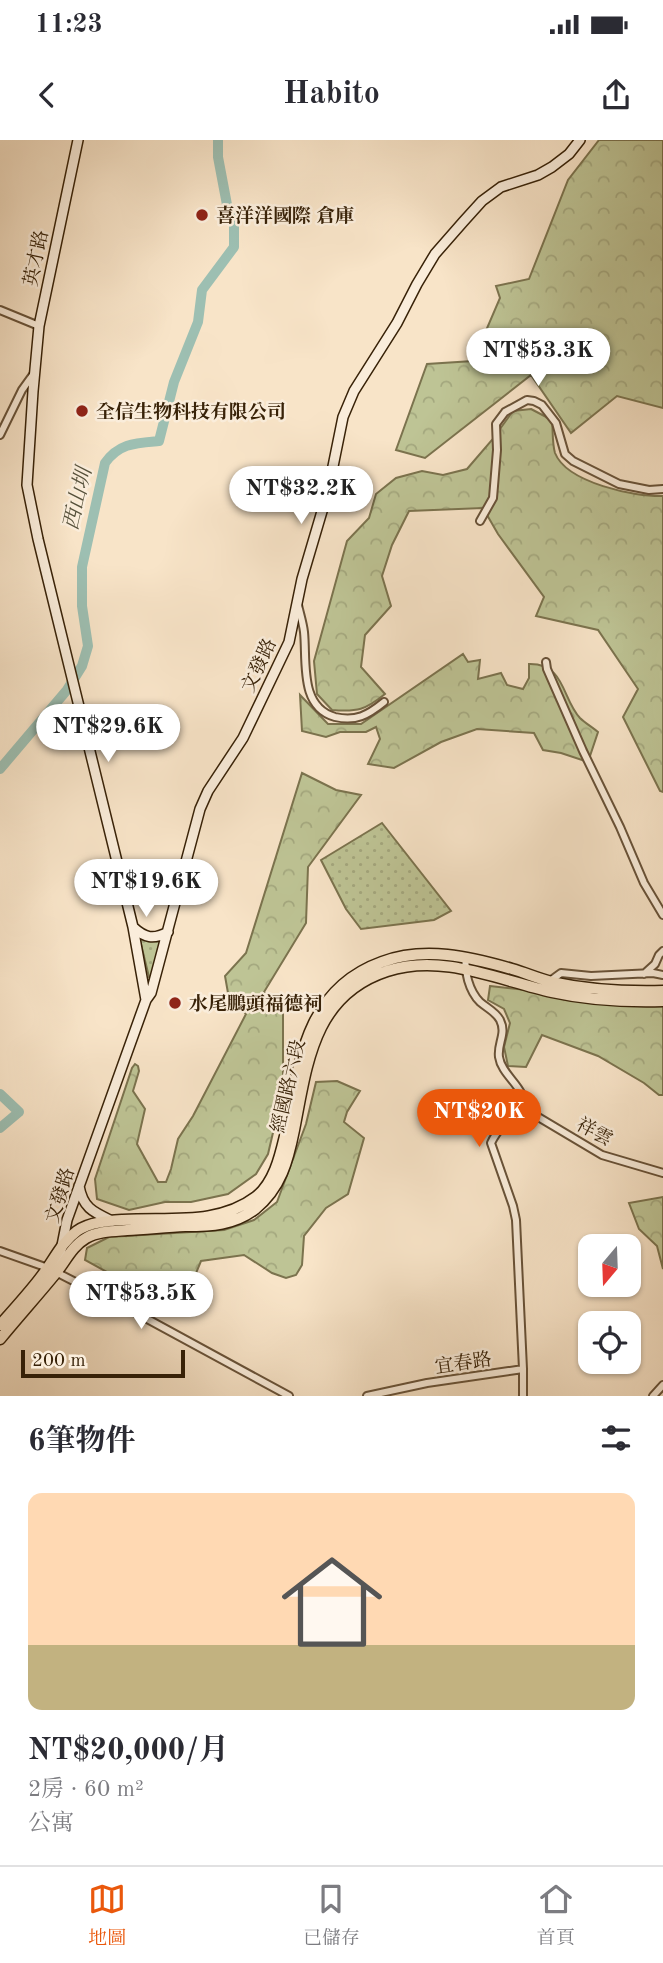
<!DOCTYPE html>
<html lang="zh-TW">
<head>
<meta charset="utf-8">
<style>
	body { margin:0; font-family:"Old Standard TT","Noto Serif TC",serif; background:#f2f2f3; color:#2b2b33; height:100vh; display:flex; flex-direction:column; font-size:26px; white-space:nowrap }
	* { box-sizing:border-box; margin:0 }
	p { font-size:23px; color:#7c7c81 }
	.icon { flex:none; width:38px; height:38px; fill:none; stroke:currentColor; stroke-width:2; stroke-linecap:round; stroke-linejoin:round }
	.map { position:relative; height:1256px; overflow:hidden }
	.details { display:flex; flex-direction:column; background:#fff; flex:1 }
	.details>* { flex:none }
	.needle { width:46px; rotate:199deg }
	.fabs { position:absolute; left:578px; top:1094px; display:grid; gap:14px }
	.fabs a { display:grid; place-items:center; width:63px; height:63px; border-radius:14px; background:#fff; box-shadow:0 2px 5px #0004; font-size:35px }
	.scale { position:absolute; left:21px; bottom:18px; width:164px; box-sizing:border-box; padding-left:7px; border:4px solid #382208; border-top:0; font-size:19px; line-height:24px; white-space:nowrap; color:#382208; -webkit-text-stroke:5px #faeddb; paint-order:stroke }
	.price { position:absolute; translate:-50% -60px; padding:0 16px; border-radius:24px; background:#fff; color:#222; font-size:23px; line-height:46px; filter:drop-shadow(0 2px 4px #0008) }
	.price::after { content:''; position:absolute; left:50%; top:42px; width:21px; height:16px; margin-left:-10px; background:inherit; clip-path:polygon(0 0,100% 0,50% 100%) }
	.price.current { background:#ea580c; color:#fff }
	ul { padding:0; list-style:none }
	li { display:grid; align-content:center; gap:14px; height:371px; padding:0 28px }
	li span { display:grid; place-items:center; height:217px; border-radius:14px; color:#555 }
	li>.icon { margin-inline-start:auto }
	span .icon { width:126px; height:126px; fill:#fffc; stroke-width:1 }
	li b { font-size:30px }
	h2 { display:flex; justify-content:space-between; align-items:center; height:84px; padding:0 28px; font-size:30px }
	.status { display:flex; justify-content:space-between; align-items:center; height:49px; padding:0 35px; background:#fff; direction:ltr }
	.status svg { height:19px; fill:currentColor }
	header { display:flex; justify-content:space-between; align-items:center; height:91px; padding:0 28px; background:#fff; font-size:32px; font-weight:700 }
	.menu { display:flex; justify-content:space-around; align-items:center; height:98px; border-top:2px solid #e1e1e2; background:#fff; font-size:19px; color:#7c7c81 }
	.menu a { display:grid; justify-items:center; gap:4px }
	.menu .current { color:#ea580c }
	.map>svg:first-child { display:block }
	.grass { fill:url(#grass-dots); stroke:#7b734e; stroke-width:2 }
	.forest { fill:url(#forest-crowns); stroke:#7b734e; stroke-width:2 }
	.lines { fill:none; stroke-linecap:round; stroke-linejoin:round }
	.river { stroke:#9dbfb2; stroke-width:10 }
	.street-casing { stroke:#685238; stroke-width:10 }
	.secondary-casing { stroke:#382208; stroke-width:12 }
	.primary-casing { stroke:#382208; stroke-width:13 }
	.street { stroke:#faeddb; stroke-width:6 }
	.secondary { stroke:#faeddb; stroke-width:9 }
	.primary { stroke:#f8e4c8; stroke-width:10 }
	.poi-dot { fill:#8f2418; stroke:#faeddb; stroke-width:2.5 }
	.labels { text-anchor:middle; stroke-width:5; stroke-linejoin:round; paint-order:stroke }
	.poi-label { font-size:19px; font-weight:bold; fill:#382208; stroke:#faeddb; text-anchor:start }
	.street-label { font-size:19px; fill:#382208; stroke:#faeddb }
	.water-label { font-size:21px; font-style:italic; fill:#56513b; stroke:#faeddb }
</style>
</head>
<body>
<div class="status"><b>11:23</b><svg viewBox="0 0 49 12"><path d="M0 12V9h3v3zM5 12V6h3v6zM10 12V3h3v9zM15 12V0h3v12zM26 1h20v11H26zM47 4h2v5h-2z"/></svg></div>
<header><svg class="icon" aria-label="back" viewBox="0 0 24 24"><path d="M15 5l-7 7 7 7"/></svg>Habito<svg class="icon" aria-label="share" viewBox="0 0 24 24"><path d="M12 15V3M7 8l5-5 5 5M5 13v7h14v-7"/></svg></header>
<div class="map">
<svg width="663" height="1256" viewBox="0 0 663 1256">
	<defs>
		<pattern id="grass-dots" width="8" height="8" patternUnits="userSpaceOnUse" patternTransform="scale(1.75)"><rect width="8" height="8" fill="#bec495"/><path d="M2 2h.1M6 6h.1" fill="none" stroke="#a4a87f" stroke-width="1.8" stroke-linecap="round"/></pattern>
		<pattern id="forest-crowns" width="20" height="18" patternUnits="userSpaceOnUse" patternTransform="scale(1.75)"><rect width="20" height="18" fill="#bec495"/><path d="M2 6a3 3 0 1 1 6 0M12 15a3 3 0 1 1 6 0" fill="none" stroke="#a4a87f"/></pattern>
	</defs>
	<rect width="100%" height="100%" fill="#f8e4c8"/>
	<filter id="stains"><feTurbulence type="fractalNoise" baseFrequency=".00286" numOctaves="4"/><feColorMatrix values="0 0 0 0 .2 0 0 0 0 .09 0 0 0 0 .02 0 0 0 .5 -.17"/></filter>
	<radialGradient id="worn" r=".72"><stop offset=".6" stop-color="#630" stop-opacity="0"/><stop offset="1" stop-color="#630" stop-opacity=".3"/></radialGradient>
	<path class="grass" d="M382 683 451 771 434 780 361 789 346 769 321 720Z
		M139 796 162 797 151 837H149Z"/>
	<path class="forest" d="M599 0H663V268L617 256 571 293 531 235 425 318 396 310 427 224 473 221 500 158 496 146 529 139 568 40Z
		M531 269 552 280C553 289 552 303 555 313 567 343 635 357 663 356V652L660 651 623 577 638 549 598 490 536 476 544 457 498 394 483 368 409 371 392 405 382 436 391 466 365 495 361 527 385 554C365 570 358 572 332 570L317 554 314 521 347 401 369 378 376 354 396 338 422 331 443 335 467 329 492 300 513 271Z
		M463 514 468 522 480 520 478 539 501 533 507 545 523 549 529 538V524C565 523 562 559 580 578 585 583 592 587 598 592L588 622 561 613 543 610 534 593 477 589 441 602 394 628 368 624 380 599 376 587 366 592H340L326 597 302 591 300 555 328 584H361Z
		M302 633 336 650 361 655 308 727 306 783 264 852 283 872V950L268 1014 256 1034 228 1054 191 1062H165L129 1070 97 1059 95 1039 132 928 135 924 138 926 139 931 133 951 145 969 137 1004 158 1042H166L171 1029 178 999 193 976 246 874 228 853 225 836 246 813Z
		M490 846 663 865V955H659L644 943 598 916 542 895 526 927 508 926 504 907 510 883 504 869 488 860Z
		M337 941 360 951 347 972 344 982 364 998 348 1054 326 1068 304 1096 302 1125 296 1135 286 1138 272 1133 244 1115 201 1121 180 1172 85 1120 87 1108 109 1097 224 1090 254 1080 277 1062 306 984 316 942Z
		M663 1057V1129L657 1106 639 1089 629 1063Z"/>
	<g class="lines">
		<path class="river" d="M0 629 67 550 82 526 88 506 82 466V427L105 323C119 303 136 303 159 301L174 242 198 182 202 150 234 107V78L228 70 218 17V0
			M0 954 19 972 0 988"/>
		<defs>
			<path id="street" d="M0 170 39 186
				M0 295 22 250 35 232
				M480 381 493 358 497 310 496 284 505 272 527 260 534 261 542 265 556 283 565 314 573 321 619 344 649 350 663 349
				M298 465C300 474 303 483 304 492 307 521 299 567 335 577 356 582 368 575 384 562
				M546 522 547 529 583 611 620 687 644 743 663 775
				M466 817C464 831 469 851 480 862 487 868 496 872 500 880 507 894 497 903 499 917 501 931 515 941 521 953 518 973 499 985 491 1003L513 1066 516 1080 523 1229V1256
				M644 834 655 824 659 815 663 811
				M550 841 561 833 591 836 653 833 663 835
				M518 965 602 1015 663 1033
				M0 1111 48 1128 140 1175 289 1256
				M367 1256 427 1243 523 1229
				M653 1256 663 1245"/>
			<path id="secondary" d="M78 0 39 186 33 251 27 345 38 399 133 787 146 860
				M133 787C145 798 153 800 168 792
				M79 1046C83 1068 93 1072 112 1081
				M57 1131 67 1080 146 860 151 853 200 669 208 651 243 598 289 502 302 439 328 351 343 277 354 251 397 183 417 144 435 114 463 82 482 61 501 47 538 35 552 27 569 14 580 0"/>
			<path id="primary" d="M0 1185C15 1168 31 1151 44 1133 55 1118 62 1102 77 1091 90 1082 108 1081 123 1080 168 1077 218 1086 256 1057 274 1043 280 1017 285 996 299 925 304 850 382 822 425 806 470 817 512 829 526 833 539 839 552 842 589 850 626 852 663 851
				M0 1199C18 1177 37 1156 55 1134 65 1122 72 1106 86 1098 98 1091 114 1091 127 1090 146 1089 166 1087 185 1086 211 1086 234 1085 255 1069 281 1048 288 1020 294 990 307 924 313 855 387 831 443 813 498 840 552 852 588 860 626 862 663 861"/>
		</defs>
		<use href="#street" class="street-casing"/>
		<use href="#secondary" class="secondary-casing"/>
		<use href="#primary" class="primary-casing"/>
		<use href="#street" class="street"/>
		<use href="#secondary" class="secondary"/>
		<use href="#primary" class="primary"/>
	</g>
	<g class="poi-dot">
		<circle cx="202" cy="75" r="7"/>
		<circle cx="82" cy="271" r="7"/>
		<circle cx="175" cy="863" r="7"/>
	</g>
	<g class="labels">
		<g class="poi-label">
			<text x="216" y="82">喜洋洋國際 倉庫</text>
			<text x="96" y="278">全信生物科技有限公司</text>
			<text x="189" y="870">水尾鵬頭福德祠</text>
		</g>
		<g class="street-label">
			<text transform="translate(35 118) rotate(-78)" y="7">英才路</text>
			<text transform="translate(258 525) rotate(-65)" y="7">文發路</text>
			<text transform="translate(287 946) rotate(-77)" y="7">經國路六段</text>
			<text transform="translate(595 991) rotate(28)" y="7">祥雲</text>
			<text transform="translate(59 1055) rotate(-73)" y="7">文發路</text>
			<text transform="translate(463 1222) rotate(-8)" y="7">宜春路</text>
		</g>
		<g class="water-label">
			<text transform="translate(77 359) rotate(-77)" y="7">西山圳</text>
		</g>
	</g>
	<rect width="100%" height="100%" filter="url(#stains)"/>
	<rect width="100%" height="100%" fill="url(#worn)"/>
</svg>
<div class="fabs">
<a><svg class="needle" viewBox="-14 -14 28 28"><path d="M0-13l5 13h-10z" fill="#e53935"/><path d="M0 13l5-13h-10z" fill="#7c7c81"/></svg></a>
<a><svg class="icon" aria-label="locate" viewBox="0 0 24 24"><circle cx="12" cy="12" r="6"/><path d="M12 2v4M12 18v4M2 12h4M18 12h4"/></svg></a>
</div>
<div class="scale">200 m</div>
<b class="price" style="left:538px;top:248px">NT$53.3K</b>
<b class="price" style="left:301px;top:386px">NT$32.2K</b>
<b class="price" style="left:108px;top:624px">NT$29.6K</b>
<b class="price" style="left:146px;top:779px">NT$19.6K</b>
<b class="price current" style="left:479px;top:1009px">NT$20K</b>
<b class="price" style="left:141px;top:1191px">NT$53.5K</b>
</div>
<section class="details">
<h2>6筆物件<svg class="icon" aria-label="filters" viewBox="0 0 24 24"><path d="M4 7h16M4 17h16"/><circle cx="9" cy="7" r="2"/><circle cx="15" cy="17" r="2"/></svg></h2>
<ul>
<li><span style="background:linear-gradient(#ffd9b3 70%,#c2b280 0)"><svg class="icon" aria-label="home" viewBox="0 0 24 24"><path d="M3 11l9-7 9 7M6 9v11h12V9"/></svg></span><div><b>NT$20,000/月</b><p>2房 · 60 m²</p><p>公寓</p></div></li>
</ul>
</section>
<nav class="menu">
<a class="current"><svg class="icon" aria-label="map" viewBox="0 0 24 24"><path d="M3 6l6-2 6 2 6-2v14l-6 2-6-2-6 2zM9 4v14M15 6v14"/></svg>地圖</a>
<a><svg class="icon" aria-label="saved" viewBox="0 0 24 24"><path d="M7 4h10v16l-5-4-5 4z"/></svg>已儲存</a>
<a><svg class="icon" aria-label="home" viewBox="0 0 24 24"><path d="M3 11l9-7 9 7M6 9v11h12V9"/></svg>首頁</a>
</nav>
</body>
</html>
